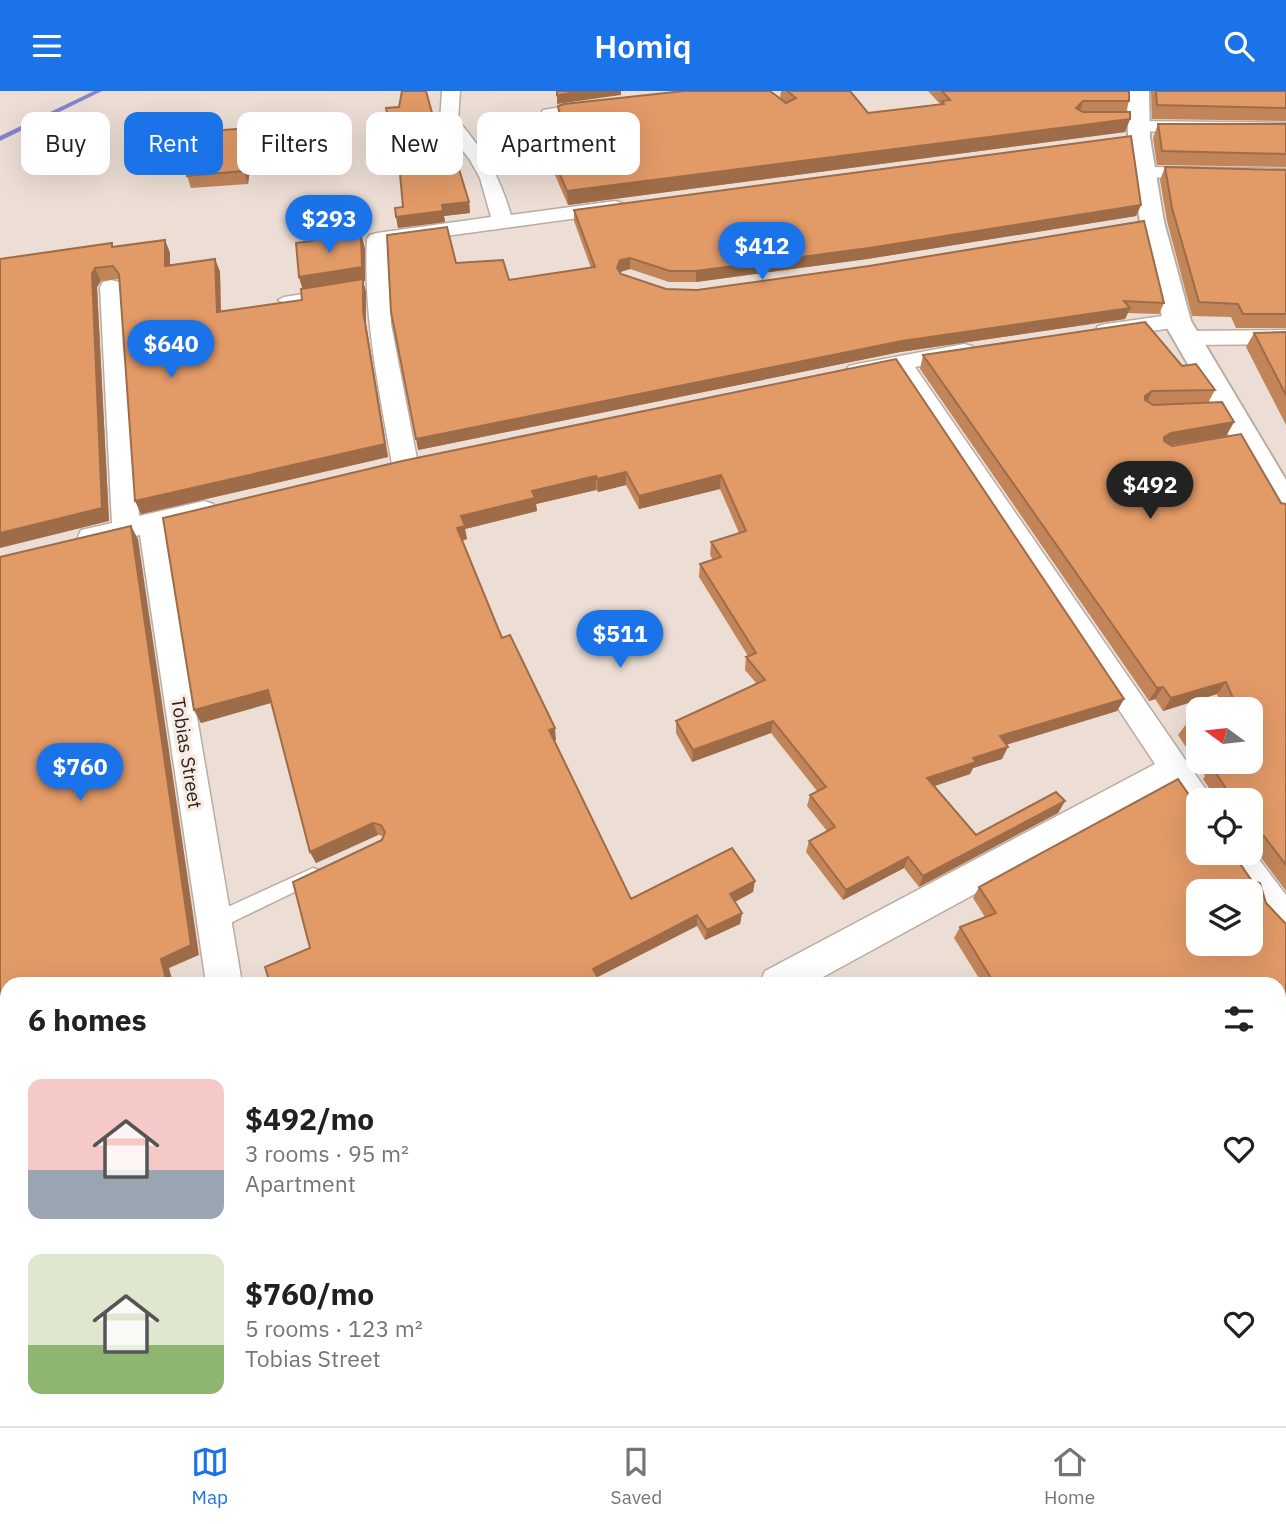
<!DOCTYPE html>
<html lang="en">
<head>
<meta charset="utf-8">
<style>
	body { margin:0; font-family:"IBM Plex Sans",sans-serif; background:#f6f6f6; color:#202124; height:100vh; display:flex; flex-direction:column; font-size:26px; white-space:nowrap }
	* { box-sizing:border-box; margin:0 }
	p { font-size:23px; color:#757577 }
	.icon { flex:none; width:38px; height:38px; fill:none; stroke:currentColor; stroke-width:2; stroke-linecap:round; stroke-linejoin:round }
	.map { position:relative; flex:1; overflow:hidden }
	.sheet { position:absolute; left:0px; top:886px; width:1286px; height:450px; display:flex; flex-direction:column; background:#fff; border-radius:21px 21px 0 0; box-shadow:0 7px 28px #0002 }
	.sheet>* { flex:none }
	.banner { position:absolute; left:21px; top:21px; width:700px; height:63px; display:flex; gap:14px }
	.needle { width:46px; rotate:285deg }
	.fabs { position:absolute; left:1186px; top:606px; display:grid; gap:14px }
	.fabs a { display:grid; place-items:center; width:77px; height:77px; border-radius:14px; background:#fff; box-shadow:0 7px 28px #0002; font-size:35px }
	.price { position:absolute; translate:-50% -60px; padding:0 16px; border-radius:24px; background:#1a73e8; color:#fff; font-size:23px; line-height:46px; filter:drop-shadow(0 2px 4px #0008) }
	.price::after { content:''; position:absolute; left:50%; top:42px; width:21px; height:16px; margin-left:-10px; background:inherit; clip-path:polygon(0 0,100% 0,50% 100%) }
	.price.selected { background:#222; color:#fff }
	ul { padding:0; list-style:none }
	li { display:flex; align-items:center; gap:21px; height:175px; padding:0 28px }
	li span { display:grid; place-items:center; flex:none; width:196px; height:140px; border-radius:14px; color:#555 }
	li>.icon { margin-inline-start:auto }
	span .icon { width:84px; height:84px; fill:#fffc; stroke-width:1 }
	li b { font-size:30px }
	h2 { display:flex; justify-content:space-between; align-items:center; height:84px; padding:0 28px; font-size:30px }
	.tag { padding:0 24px; border-radius:14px; background:#fff; box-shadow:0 7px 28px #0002; font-size:24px; line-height:63px }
	.tag.selected { background:#1a73e8; color:#fff }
	header { display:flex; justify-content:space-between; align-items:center; height:91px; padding:0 28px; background:#1a73e8; color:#fff; font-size:32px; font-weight:600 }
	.tabs { display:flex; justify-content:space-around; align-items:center; height:98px; border-top:2px solid #e0e0e0; background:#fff; font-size:19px; color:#757577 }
	.tabs a { display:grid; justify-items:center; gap:4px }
	.tabs .selected { color:#1a73e8 }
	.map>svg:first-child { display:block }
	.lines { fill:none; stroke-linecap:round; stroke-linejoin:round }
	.stream { fill:#8784ce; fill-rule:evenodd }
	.lane-casing { stroke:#b9aca3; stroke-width:3 }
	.street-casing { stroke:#b9aca3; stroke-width:3 }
	.secondary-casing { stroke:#b9aca3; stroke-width:4 }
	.lane { fill:#fff; fill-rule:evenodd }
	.street { fill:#fff; fill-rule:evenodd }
	.secondary { fill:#fff; fill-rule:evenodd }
	.wall { fill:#c28459; fill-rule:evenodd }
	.shaded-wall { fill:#9e6c48 }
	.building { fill:#e29a67; stroke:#9e6c48; stroke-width:2; fill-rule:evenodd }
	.labels { text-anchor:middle; stroke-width:7; stroke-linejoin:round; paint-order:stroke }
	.street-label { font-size:19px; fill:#28221f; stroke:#f9ebe2 }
</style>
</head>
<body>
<header><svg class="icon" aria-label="menu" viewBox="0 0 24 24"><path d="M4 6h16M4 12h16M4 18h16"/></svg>Homiq<svg class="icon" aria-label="search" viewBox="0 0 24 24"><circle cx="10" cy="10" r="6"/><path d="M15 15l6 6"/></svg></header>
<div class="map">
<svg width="1286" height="1335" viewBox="0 0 1286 1335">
	<rect width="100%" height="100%" fill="#ecded5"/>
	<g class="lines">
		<path class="stream" d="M94 0H102L0 50V45Z"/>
		<defs>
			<path id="lane" d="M322 200 326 201V205L284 212 278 209 284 206Z
				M313 777 319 779 321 784 319 789 220 837 214 839 208 837 205 831 208 825Z"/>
			<path id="street" d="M442 0H460L458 29C486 64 498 81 511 124L615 110 622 112 625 116 622 120 615 122 387 153 391 233 418 373 414 379 405 381 396 379 392 373C379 298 363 225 367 148L370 144 377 142 491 126 480 87 470 69 440 30Z
				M599 10 605 11 608 15 605 19 556 27 558 37 556 41H542L537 28 543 19Z
				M1138 30 1286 32V44L1131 40 1129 36 1131 32Z
				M1145 76 1286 78V90L1138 86 1135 82 1138 78Z
				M111 189 119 191 122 196 139 425 204 410 213 413 217 419 213 425 165 437 242 892H206L140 444 91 455 81 453 78 446 81 439 112 432 100 196 103 191Z
				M1177 223 1185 225 1188 230 1185 235 1106 247 1098 245 1095 240 1098 235 1106 233Z
				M1286 239V253L1185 254 1177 252 1174 247 1177 242 1185 240Z
				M964 253 972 255 976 260 972 265 915 276 1213 709H1199V727L1188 723 1170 696 812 892H760L765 880 1155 673 894 280 857 287 849 285 845 280 849 275 857 273Z
				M1251 758 1286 804V848C1268 841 1251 819 1251 800H1243L1217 761H1251Z
				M265 1328H311L312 1335H266Z"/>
			<path id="secondary" d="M1127 0H1149L1150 47 1164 131 1191 230 1286 389V427L1275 424 1163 230 1140 131 1128 47Z
				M1096 1328H1156L1154 1335H1093Z"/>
		</defs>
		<use href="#lane" class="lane-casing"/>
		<use href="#street" class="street-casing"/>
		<use href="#secondary" class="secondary-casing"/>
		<use href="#lane" class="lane"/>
		<use href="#street" class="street"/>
		<use href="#secondary" class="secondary"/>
	</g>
	<path class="wall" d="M781 0H850L868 22 940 13 928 0H1129V10L1126 21 1130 28 1125 41 568 114 538 45 537 32 556 29 559 26 558 15 780 8Z
		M1151 0H1286V30L1152 28Z
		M378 33 444 66 469 111 470 122 444 125 445 131 398 137 395 117 403 116 400 82 388 83Z
		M1158 33H1286V76L1157 74 1153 47Z
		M175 35 168 68 133 70 130 63Z
		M250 37 254 50 248 93 191 97 187 85Z
		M1165 76 1286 79V237H1236L1231 226 1192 225 1167 130 1160 89Z
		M1141 114 1136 125 867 168 696 191H669L630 178 620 181 621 183 666 198 697 199 869 175 1164 212 1159 223 1128 222 1125 228 900 261 418 359 456 172 509 189 591 177 574 130V119Z
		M165 149 170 162V174L215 168 220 181 221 220 302 209 303 198 299 186 365 157V190H363L366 201V233L388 366 141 423 119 188 101 190 97 196 109 430 0 168 112 152 113 156Z
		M1286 241V334L1246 256 1254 242Z
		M923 264 1182 275 1215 299 1208 312 1234 331 1226 345 1171 354 1281 412 1286 413V800L1253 756 1251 757V709H1204L1211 700 1203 688 1205 685 1178 644 1187 632 1199 625V670H1251L1221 614 1217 603 1163 620 1155 608 1149 610 920 278Z
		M896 268 1124 608 1117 620 1006 654 1002 668 973 677 970 683 934 695 976 744 1065 710 1058 722 919 796 904 777 843 809 806 761 809 750 827 740 807 715 810 704 817 700 771 642 692 671 676 642V630L757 593 745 579 746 566 748 565 699 486 700 473 713 469 710 464 711 451 739 442 720 398 639 418 626 394 598 401 596 399 536 413 537 420 465 438 467 448 462 450 502 547 556 649 554 650 631 808 753 801 735 811 742 822 740 833 705 849 697 835 310 857 383 745 378 744 316 772 310 761 271 612 201 632 194 619 163 427Z
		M1178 688 1196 714H1199V761H1232L1252 790 1260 792 1266 812 1286 833V1335H1179L1187 1328H1279V892H982L954 847 960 836 985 826 973 807 979 796ZM1199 800H1251V852H1199Z"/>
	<path class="shaded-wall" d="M584 0H621V4L557 13V4Z
		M1083 10 1079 23 1076 17Z
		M172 28 175 35 168 68 165 61Z
		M1130 28 1125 41 568 114 567 100Z
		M250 37 254 50 248 93 244 80Z
		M469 111 470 122 444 125 445 131 398 137 396 126 442 114Z
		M1141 114 1136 125 867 168 696 191V180Z
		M361 143 365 157V190H363L366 201V233L388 366 141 423 135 410 385 353 303 200 299 186Z
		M165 149 170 162V188L165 175Z
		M630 167V178L620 181 617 177 620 169Z
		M215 168 220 181 221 234 217 221Z
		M95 177 101 190 97 196 109 430 0 457V442L92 183Z
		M1130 217 1125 228 900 261 418 359 416 348 902 250Z
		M1152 300 1146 314 1145 305Z
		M1234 331 1226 345 1165 355 1164 346 1171 342Z
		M626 381V394L598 401 597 388Z
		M721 384 720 398 639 418V405Z
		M596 385V399L536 413 537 420 465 438 467 448 459 450 457 437 461 425 532 400Z
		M131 435 138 448 199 864 169 877 173 892H167L161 868Z
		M1226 591 1217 603 1163 620 1171 607Z
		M1163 596 1155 608 1149 610 1157 597Z
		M268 599 274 611 201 632 194 619Z
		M1124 608 1117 620 995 657 1000 645Z
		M773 630 771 642 692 671 693 659Z
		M555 637 556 649 550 651 549 639Z
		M1008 656 1002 668 973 677 970 683 923 699 927 687 973 667Z
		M1065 710 1058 722 919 796 923 785Z
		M373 732 378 744 316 772 310 761Z
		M908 766 904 777 843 809 846 799Z
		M755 790 753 801 729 814 730 803Z
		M742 822 740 833 705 849 707 839Z
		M697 824V835L594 888 593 878Z
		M213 1328H222L224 1335H215Z
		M373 1328H380L369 1335H361Z
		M464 1328H469L458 1335H452Z"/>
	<path class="building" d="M402 0H426L444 66 455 65 469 111 442 114 443 120 396 126 395 117 403 116 399 72H386L378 33 389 32 386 17 399 16Z
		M557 0H584L557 4Z
		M684 0H770L786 12 796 7 787 0H850L868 22 944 13 942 10 950 9 942 0H1129V10H1083L1076 17 1083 21H1130V28L567 100 537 32 556 29 560 25 558 15 564 13Z
		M1156 0H1286V17L1157 14Z
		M172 28 165 61 130 63 141 30Z
		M1158 33H1286V63L1162 60Z
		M250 37 244 80 187 85 196 41Z
		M1131 45 1141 114 869 157 696 180H670L630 167 620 169 617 177 621 183 666 198 697 199 869 175 1144 130 1164 212 1124 210 1130 217 902 250 416 348 391 221 387 144 447 136 456 172 503 169 509 189 595 176 574 119Z
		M1165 76 1286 79V223H1243L1238 213 1199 211 1172 117Z
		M361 143 362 176 299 186 296 152Z
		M165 149V175L215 168 217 221 302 209 301 198 363 188V220L385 353 135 410 119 183 113 175 95 177 92 183 102 417 0 442V168L112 152V156Z
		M1145 231 1182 275 1196 273 1215 299 1152 300 1145 305V309L1153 314 1222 311 1234 331 1171 342 1164 346V350L1172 355 1241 343 1281 412 1286 413V774L1264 745 1251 746V709H1211V700H1223L1225 696 1212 676 1216 675 1213 670H1251V618H1213L1233 607 1226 591 1171 607 1163 596 1157 597 923 264Z
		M1286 241V304L1254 242Z
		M896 268 1124 608 1000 645 1008 656 973 667 976 671 927 687 976 744 1056 701 1065 710 923 785 908 766 846 799 809 750 835 736 810 704 826 696 773 630 693 659 676 630 765 589 746 566 756 562 700 473 721 466 711 451 746 440 721 384 639 405 626 381 597 388 596 385 532 400 535 407 461 425 465 435 457 437 502 547 510 544 555 637 549 639 631 808 732 757 755 790 730 803 742 822 707 839 697 824 593 878 601 892H270L265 876 310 857 293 791 382 749 385 741 381 734 373 732 310 761 268 599 194 619 163 427 402 370Z
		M131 435 191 854 161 868 167 892H7V1328H213L215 1335H0V466Z
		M1199 625V649L1187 632Z
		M1178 688 1196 714H1199V761H1232L1252 790 1260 792 1266 812 1286 833V1335H1189L1198 1328H1279V1244L1282 1242 1279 1238V892H994L960 836 996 822 979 796ZM1199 800H1251V852H1199Z
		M310 1328H373L361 1335H312Z
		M412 1328H464L452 1335H414Z
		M680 1328H938L942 1335H669Z"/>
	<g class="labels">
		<g class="street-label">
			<text transform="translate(187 662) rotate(81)" y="7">Tobias Street</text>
		</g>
	</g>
</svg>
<div class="fabs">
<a><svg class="needle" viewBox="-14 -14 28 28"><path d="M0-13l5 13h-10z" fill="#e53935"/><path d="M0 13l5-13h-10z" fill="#757577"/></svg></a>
<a><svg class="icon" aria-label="locate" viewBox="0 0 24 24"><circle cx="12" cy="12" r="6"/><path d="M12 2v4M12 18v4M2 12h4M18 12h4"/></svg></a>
<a><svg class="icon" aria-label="layers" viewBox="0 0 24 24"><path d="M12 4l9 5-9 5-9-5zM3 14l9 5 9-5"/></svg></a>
</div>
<b class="price" style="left:329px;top:164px">$293</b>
<b class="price" style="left:762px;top:191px">$412</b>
<b class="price" style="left:171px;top:289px">$640</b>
<b class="price selected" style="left:1150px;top:430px">$492</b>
<b class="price" style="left:620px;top:579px">$511</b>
<b class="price" style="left:80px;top:712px">$760</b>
<div class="banner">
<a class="tag">Buy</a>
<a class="tag selected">Rent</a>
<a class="tag">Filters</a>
<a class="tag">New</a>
<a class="tag">Apartment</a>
</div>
<section class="sheet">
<h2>6 homes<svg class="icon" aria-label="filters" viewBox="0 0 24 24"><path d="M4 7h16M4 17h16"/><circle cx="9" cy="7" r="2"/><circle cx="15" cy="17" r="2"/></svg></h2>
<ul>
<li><span style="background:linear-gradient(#f6c9c9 65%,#9aa5b1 0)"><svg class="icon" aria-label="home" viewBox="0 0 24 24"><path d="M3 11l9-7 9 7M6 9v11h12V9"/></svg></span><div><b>$492/mo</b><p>3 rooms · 95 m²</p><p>Apartment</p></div><svg class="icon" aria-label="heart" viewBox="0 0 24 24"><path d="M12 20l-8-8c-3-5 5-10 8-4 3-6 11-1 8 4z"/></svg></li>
<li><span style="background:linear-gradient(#dfe7d0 65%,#8fb573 0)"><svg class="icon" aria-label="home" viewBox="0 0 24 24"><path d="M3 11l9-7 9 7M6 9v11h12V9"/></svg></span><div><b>$760/mo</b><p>5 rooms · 123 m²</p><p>Tobias Street</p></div><svg class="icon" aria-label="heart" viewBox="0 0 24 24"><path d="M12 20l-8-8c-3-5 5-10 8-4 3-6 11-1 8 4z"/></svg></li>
</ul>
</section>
</div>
<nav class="tabs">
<a class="selected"><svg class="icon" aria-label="map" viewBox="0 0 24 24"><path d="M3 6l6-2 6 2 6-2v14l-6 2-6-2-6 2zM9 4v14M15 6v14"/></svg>Map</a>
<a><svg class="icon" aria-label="saved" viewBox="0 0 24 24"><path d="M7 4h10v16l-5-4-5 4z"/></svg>Saved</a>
<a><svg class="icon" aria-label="home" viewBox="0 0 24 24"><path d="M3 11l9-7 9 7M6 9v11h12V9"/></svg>Home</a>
</nav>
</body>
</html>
